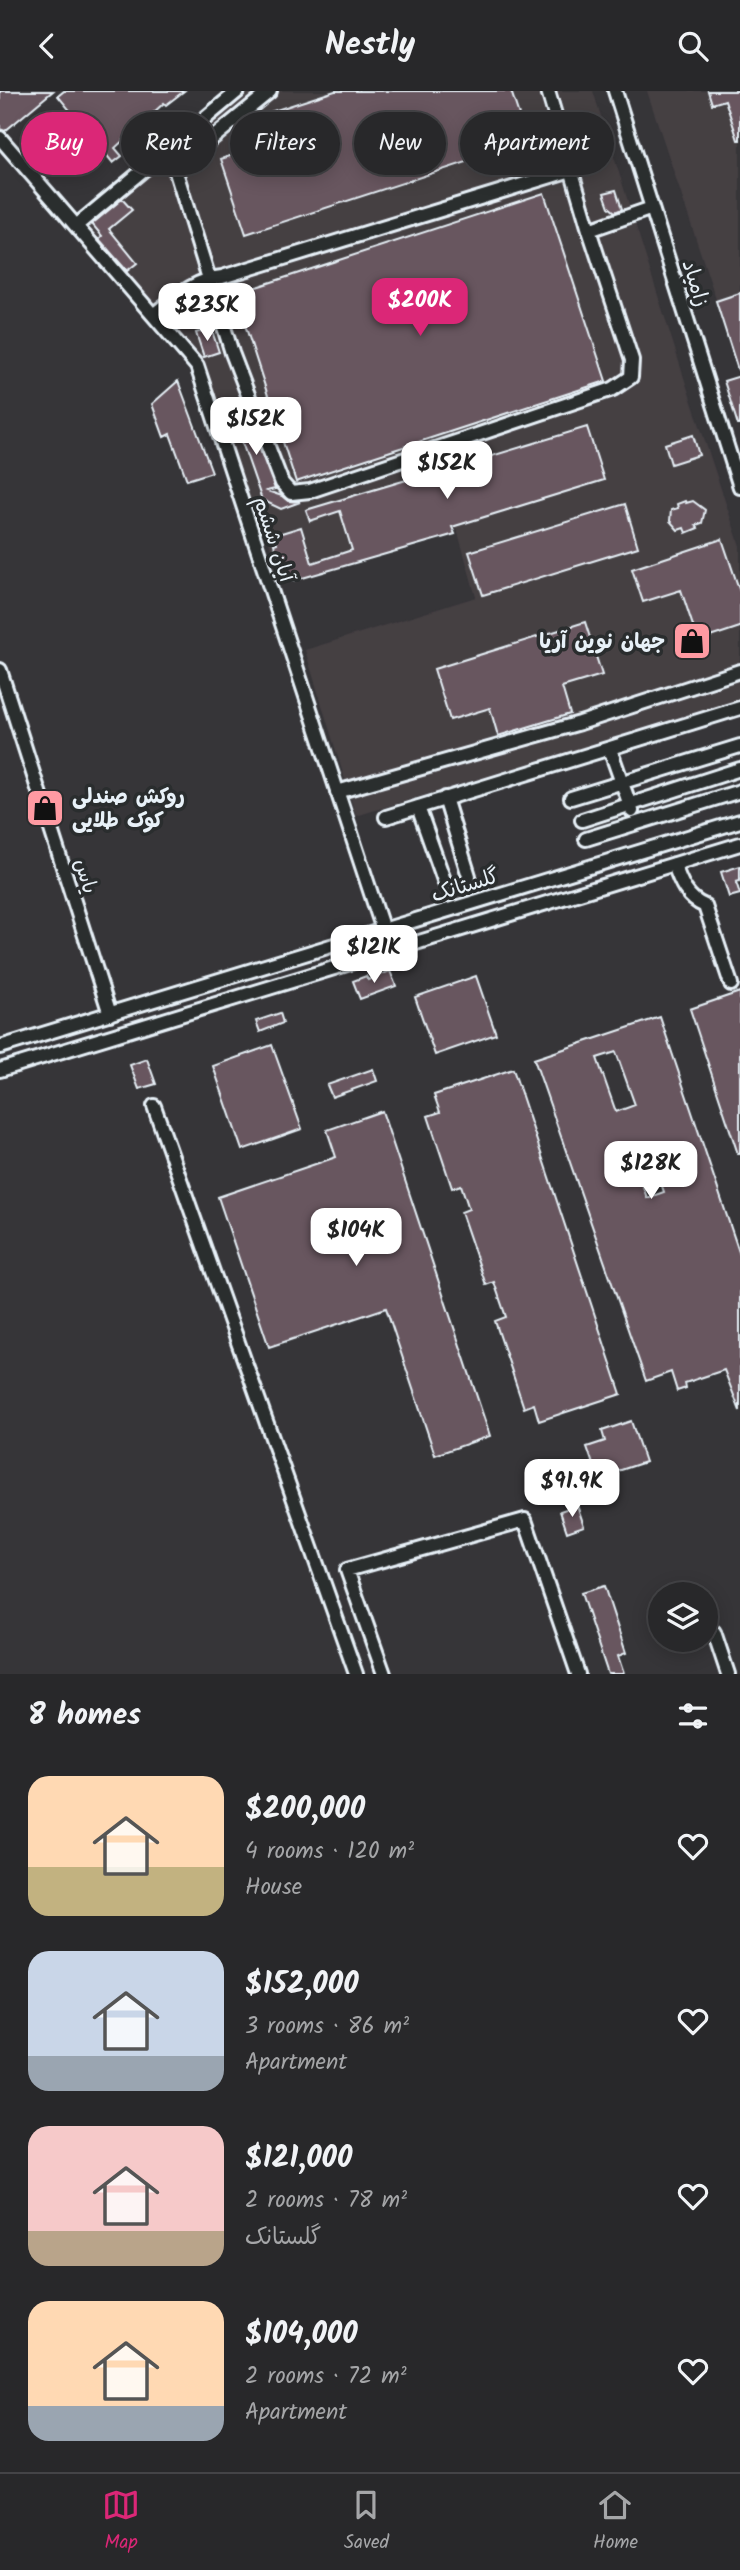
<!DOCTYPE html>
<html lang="en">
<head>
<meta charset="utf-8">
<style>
	body { margin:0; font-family:Kalam,"Playpen Sans Arabic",sans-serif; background:#343436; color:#f1f3f6; height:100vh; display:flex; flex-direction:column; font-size:26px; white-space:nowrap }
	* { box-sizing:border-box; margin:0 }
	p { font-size:23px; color:#a5a6a8 }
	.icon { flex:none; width:38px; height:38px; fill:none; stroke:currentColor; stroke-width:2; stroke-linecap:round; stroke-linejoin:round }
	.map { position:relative; height:1583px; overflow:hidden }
	.side { display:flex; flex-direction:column; background:#28282a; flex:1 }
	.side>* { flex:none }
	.top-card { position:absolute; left:21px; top:21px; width:698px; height:63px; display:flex; gap:14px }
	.tools { position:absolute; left:648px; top:1491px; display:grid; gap:14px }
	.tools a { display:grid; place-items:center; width:70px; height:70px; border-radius:50%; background:#28282a; box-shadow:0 4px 18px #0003,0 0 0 2px #444447; font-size:35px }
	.price { position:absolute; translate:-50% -60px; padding:0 16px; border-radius:14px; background:#fff; color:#222; font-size:23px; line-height:46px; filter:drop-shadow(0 2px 4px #0008) }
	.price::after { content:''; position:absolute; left:50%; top:42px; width:21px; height:16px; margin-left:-10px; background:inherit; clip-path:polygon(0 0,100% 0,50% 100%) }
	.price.selected { background:#db2777; color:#fff }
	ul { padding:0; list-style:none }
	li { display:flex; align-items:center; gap:21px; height:175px; padding:0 28px }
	li span { display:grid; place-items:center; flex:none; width:196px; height:140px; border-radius:21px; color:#555 }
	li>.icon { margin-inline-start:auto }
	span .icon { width:84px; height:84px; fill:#fffc; stroke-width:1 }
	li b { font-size:30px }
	h2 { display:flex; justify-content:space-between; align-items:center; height:84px; padding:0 28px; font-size:30px }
	.chip { padding:0 24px; border-radius:32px; background:#28282a; box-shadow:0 4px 18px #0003,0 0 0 2px #444447; font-size:24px; line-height:63px }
	.chip.selected { background:#db2777; color:#fff }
	header { display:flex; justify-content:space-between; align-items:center; height:91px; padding:0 28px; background:#28282a; font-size:32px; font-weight:700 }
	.dock { display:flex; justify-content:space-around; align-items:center; height:98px; border-top:2px solid #444447; background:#28282a; font-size:19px; color:#a5a6a8 }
	.dock a { display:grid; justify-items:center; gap:4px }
	.dock .selected { color:#db2777 }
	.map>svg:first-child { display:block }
	.built { fill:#453f43 }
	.building { fill:#68575e; stroke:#e8f1f8; stroke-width:2; fill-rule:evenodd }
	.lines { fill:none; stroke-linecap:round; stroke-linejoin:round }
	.minor-casing { stroke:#e8f1f8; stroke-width:18 }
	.minor { stroke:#2a2d2e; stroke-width:12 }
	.labels { text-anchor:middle; stroke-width:7; stroke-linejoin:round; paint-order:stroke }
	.street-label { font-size:21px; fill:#e8f1f8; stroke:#2a2d2e }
	.poi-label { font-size:21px; font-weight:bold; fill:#e8f1f8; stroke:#2a2d2e; text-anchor:end }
</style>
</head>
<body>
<header><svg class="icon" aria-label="back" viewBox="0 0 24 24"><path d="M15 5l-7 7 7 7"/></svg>Nestly<svg class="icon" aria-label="search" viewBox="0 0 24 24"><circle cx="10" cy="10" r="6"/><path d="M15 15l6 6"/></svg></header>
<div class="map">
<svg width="740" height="1583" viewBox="0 0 740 1583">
	<rect width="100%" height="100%" fill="#363538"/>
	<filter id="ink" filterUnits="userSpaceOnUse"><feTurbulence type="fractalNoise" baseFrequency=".0143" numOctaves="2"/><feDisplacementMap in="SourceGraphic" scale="14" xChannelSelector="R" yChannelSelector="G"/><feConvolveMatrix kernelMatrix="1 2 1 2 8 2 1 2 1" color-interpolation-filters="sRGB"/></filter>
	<g filter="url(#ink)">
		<path class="built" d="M247 0H593L687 296 740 455V609L356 725 305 559 476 506 457 438 282 493 262 429 254 428 204 278 83 134Z
			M647 0H740V281Z"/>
		<path class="building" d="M0 0H53L5 40 0 38Z
			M64 0H184L166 14 164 12 115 57 122 65 113 72 58 5Z
			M335 0H511L528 51 246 143 221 68 270 52 261 24Z
			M708 0H740V49H738L725 9 712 13Z
			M616 99 622 118 615 121 609 116 604 102Z
			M544 102 606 290 296 391 235 203Z
			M122 108 132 119 109 138 137 172 127 180 99 148 102 145 92 133Z
			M740 202V279H738L716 210Z
			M188 218a8 8 0 1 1 16 0a8 8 0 1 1-16 0Z
			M211 237 219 261 204 266 196 242Z
			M740 285V334H738L724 290Z
			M178 290 212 381 187 389 170 343 164 346 152 313Z
			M240 307 275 398 267 400 282 405 288 410 300 411 281 418 262 409 228 311Z
			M587 336 604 389 452 436 455 443 292 490 286 471 283 472 282 466 278 467 274 453 277 452 275 444 301 436 312 472 352 459 340 420 310 430 306 419 413 387 412 383 434 376 436 382Z
			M693 344 699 364 671 373 665 353Z
			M685 410 686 412 693 410 705 419 702 432 696 434 698 437 686 442 684 437 678 439 670 430 671 419 678 417 677 413Z
			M625 413 638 456 483 504 469 461Z
			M722 448 740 501V536L698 550 681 499 643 511 632 478Z
			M585 531 602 584 562 596 570 623 498 645 490 617 450 629 434 578Z
			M740 775V790L736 791 740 803 729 806 721 781Z
			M390 880 396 895 360 908 353 890 366 885 368 889Z
			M476 885 496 943 435 964 415 906Z
			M740 901V1063H738L690 918Z
			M280 922 283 932 260 941 256 930Z
			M660 926 740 1164V1320L724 1279 685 1292 686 1297 677 1300 671 1281 646 1290 534 968ZM616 961 635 1014 616 1021 597 967ZM655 1075 664 1101 647 1107 638 1081Z
			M272 954 302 1038 242 1059 213 975Z
			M147 968 156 993 139 998 130 974Z
			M373 978 377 990 332 1006 327 994Z
			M513 978 621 1303 539 1330 534 1313 524 1317 495 1230 506 1226 494 1191 486 1194 461 1121 469 1118 461 1094 452 1097 428 1025 440 1021 434 1004Z
			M382 1020 490 1345 435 1364 386 1217 269 1256 218 1106 336 1066 327 1039Z
			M631 1330 645 1371 609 1383 607 1375 595 1379 587 1356 605 1350 602 1340Z
			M577 1414 584 1435 567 1441 560 1420Z
			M604 1495 626 1562 618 1565 624 1583H608L581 1502Z"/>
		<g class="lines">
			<defs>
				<path id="minor" d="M270 0 175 78 232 262 282 392 291 402 310 400 613 298 631 286 632 269 589 139 548 0
					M615 0 740 396
					M0 47 197 275 383 839
					M76 135 238 0
					M589 139 652 117
					M153 224C174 208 195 188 222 186L571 79
					M0 579 110 923
					M610 658 632 720
					M337 701 580 632 740 580
					M445 707 469 785
					M571 707 740 655
					M418 716 445 792
					M386 726 740 617
					M582 729 740 678
					M586 748 740 700
					M674 773C680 791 687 808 705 815L731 893
					M0 956 740 730
					M0 979 740 753
					M154 1015 356 1583
					M714 1541 728 1583
					M384 1583 347 1479 525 1429 578 1583"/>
			</defs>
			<use href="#minor" class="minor-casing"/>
			<use href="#minor" class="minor"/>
		</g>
	</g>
	<defs>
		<symbol id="shop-square" viewBox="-11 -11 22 22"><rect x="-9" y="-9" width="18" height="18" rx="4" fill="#ff9aa2" stroke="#2a2d2e"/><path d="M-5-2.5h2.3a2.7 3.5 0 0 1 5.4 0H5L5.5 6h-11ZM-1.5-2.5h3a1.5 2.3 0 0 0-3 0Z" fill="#111"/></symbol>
	</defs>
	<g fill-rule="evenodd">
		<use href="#shop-square" x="670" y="528" width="44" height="44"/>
		<use href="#shop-square" x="23" y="695" width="44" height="44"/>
	</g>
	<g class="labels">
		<g class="street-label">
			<text transform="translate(696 192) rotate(73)" y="7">زامیاد</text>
			<text transform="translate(274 448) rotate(72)" y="7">آبان ششم</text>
			<text transform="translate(86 785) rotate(74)" y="7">یاس</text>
			<text transform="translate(465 794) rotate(-17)" y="7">گلستانک</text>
		</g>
		<g class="poi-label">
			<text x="665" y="557">جهان نوین آریا</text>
			<text x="72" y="712" text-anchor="start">روکش صندلی<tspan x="72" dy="24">کوک طلایی</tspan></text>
		</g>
	</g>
</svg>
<div class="tools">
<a><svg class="icon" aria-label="layers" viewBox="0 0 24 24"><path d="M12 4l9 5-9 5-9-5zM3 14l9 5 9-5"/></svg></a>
</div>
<b class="price selected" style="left:420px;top:247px">$200K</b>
<b class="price" style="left:207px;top:252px">$235K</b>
<b class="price" style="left:256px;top:366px">$152K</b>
<b class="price" style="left:447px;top:410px">$152K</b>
<b class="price" style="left:374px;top:894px">$121K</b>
<b class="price" style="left:651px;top:1110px">$128K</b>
<b class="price" style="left:356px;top:1177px">$104K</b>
<b class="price" style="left:572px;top:1428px">$91.9K</b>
<div class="top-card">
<a class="chip selected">Buy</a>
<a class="chip">Rent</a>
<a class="chip">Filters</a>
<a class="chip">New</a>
<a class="chip">Apartment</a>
</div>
</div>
<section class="side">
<h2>8 homes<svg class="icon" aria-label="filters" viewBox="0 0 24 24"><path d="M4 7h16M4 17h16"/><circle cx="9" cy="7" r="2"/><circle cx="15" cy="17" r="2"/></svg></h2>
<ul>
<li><span style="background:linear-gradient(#ffd9b3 65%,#c2b280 0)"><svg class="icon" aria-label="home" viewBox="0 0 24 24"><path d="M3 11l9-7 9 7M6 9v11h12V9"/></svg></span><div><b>$200,000</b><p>4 rooms · 120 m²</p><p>House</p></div><svg class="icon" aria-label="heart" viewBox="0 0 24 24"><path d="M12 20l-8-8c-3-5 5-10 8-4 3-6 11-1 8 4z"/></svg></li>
<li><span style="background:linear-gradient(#c9d6e8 75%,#9aa5b1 0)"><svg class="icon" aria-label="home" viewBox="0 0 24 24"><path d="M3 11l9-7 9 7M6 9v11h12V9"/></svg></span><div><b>$152,000</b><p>3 rooms · 86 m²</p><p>Apartment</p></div><svg class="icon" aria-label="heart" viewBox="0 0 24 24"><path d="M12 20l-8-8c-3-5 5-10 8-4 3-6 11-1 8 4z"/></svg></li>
<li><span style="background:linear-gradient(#f6c9c9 75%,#b9a48a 0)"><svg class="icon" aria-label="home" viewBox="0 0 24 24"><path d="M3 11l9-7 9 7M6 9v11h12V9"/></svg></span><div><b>$121,000</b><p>2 rooms · 78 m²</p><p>گلستانک</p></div><svg class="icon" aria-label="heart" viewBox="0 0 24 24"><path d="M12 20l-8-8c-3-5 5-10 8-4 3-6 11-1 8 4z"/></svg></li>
<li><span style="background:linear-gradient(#ffd9b3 75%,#9aa5b1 0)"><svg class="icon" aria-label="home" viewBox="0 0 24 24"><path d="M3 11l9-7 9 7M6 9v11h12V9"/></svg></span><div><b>$104,000</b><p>2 rooms · 72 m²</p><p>Apartment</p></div><svg class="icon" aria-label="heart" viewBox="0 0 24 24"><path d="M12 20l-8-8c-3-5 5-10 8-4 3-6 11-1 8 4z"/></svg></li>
</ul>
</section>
<nav class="dock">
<a class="selected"><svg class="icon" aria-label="map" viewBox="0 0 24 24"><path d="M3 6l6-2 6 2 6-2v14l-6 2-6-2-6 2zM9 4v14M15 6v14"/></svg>Map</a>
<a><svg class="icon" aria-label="saved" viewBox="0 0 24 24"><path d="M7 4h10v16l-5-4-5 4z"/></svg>Saved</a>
<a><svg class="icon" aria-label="home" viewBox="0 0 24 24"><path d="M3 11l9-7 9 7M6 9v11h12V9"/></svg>Home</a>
</nav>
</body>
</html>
